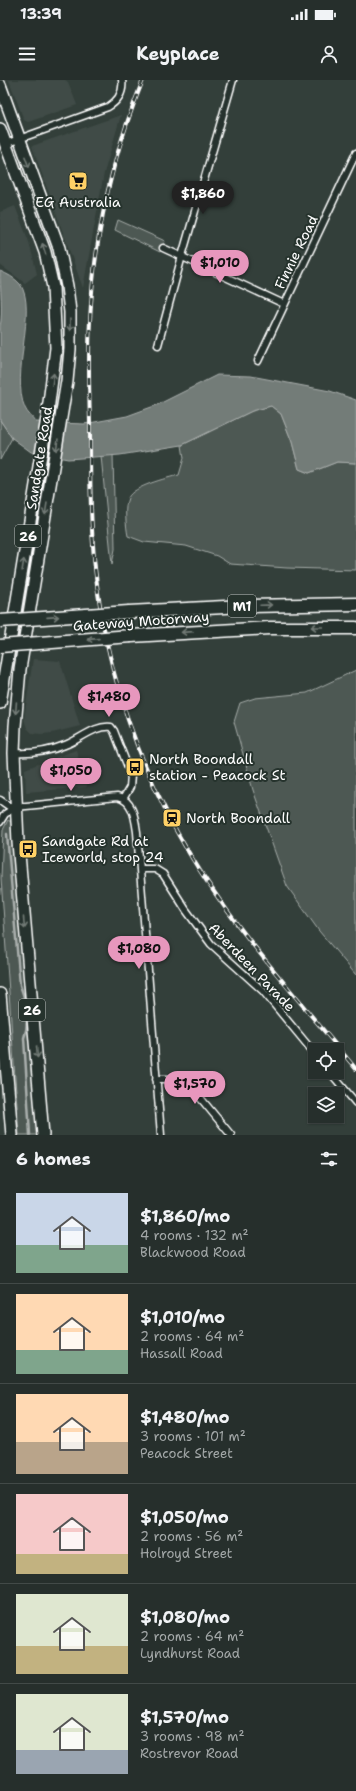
<!DOCTYPE html>
<html lang="en">
<head>
<meta charset="utf-8">
<style>
	body { margin:0; font-family:"Shantell Sans",sans-serif; background:#323b38; color:#f1f3f6; height:100vh; display:flex; flex-direction:column; font-size:15px; white-space:nowrap }
	* { box-sizing:border-box; margin:0 }
	p { font-size:13px; color:#a4a9a9 }
	.icon { flex:none; width:22px; height:22px; fill:none; stroke:currentColor; stroke-width:2; stroke-linecap:round; stroke-linejoin:round }
	.map { position:relative; height:1055px; overflow:hidden }
	.side { display:flex; flex-direction:column; background:#262f2c; flex:1 }
	.side>* { flex:none }
	.controls { position:absolute; left:308px; top:963px; display:grid; gap:8px }
	.controls a { display:grid; place-items:center; width:36px; height:36px; border-radius:0px; background:#262f2c; box-shadow:0 1px 3px #0004,0 0 0 1px #424a48; font-size:20px }
	.price { position:absolute; translate:-50% -34px; padding:0 9px; border-radius:14px; background:#e797bd; color:#111; font-size:13px; line-height:26px; filter:drop-shadow(0 1px 2px #0008) }
	.price::after { content:''; position:absolute; left:50%; top:24px; width:12px; height:9px; margin-left:-6px; background:inherit; clip-path:polygon(0 0,100% 0,50% 100%) }
	.price.current { background:#222; color:#fff }
	ul { padding:0; list-style:none }
	li { display:flex; align-items:center; gap:12px; height:100px; padding:0 16px }
	li+li { border-top:1px solid #424a48 }
	li span { display:grid; place-items:center; flex:none; width:112px; height:80px; border-radius:0px; color:#555 }
	li>.icon { margin-inline-start:auto }
	span .icon { width:48px; height:48px; fill:#fffc; stroke-width:1 }
	li b { font-size:17px }
	h2 { display:flex; justify-content:space-between; align-items:center; height:48px; padding:0 16px; font-size:17px }
	.status { display:flex; justify-content:space-between; align-items:center; height:28px; padding:0 20px; background:#262f2c; direction:ltr }
	.status svg { height:11px; fill:currentColor }
	header { display:flex; justify-content:space-between; align-items:center; height:52px; padding:0 16px; background:#262f2c; font-size:18px; font-weight:700 }
	.map>svg:first-child { display:block }
	.built { fill:#404c47 }
	.green { fill:#4d5853; stroke:#a6aca9 }
	.water { fill:#737b78; stroke:#abb0ae }
	.lines { fill:none; stroke-linecap:round; stroke-linejoin:round }
	.stream { stroke:#abb0ae; stroke-width:2.5 }
	.minor-casing { stroke:#fff; stroke-width:9 }
	.trunk-casing { stroke:#fff; stroke-width:14 }
	.motorway-casing { stroke:#fff; stroke-width:15 }
	.minor { stroke:#26332d; stroke-width:6 }
	.trunk { stroke:#26332d; stroke-width:11 }
	.motorway { stroke:#26332d; stroke-width:12 }
	.rail-casing { stroke:#fff; stroke-width:4 }
	.rail { stroke:#26332d; stroke-width:2.5; stroke-dasharray:8; stroke-linecap:butt }
	.motorway-bridge-casing { stroke:#fff; stroke-width:15; stroke-linecap:butt }
	.motorway-bridge { stroke:#26332d; stroke-width:12 }
	.oneway { stroke:#727a76 }
	.labels { text-anchor:middle; stroke-width:4; stroke-linejoin:round; paint-order:stroke }
	.shield { fill:#26332d; stroke:#bec2c0; stroke-width:1 }
	.shield-label { font-size:13px; font-weight:bold; fill:#fff }
	.poi-label { font-size:14px; fill:#fff; stroke:#26332d; text-anchor:start }
	.street-label { font-size:14px; fill:#fff; stroke:#26332d }
</style>
</head>
<body>
<div class="status"><b>13:39</b><svg viewBox="0 0 49 12"><path d="M0 12V9h3v3zM5 12V6h3v6zM10 12V3h3v9zM15 12V0h3v12zM26 1h20v11H26zM47 4h2v5h-2z"/></svg></div>
<header><svg class="icon" aria-label="menu" viewBox="0 0 24 24"><path d="M4 6h16M4 12h16M4 18h16"/></svg>Keyplace<svg class="icon" aria-label="person" viewBox="0 0 24 24"><circle cx="12" cy="8" r="4"/><path d="M4 21q1-7 8-7t8 7"/></svg></header>
<div class="map">
<svg width="356" height="1055" viewBox="0 0 356 1055">
	<rect width="100%" height="100%" fill="#333f3a"/>
	<filter id="ink" filterUnits="userSpaceOnUse"><feTurbulence type="fractalNoise" baseFrequency=".025" numOctaves="2"/><feDisplacementMap in="SourceGraphic" scale="8" xChannelSelector="R" yChannelSelector="G"/><feConvolveMatrix kernelMatrix="1 2 1 2 8 2 1 2 1" color-interpolation-filters="sRGB"/></filter>
	<g filter="url(#ink)">
		<path class="built" d="M9 0H65L68 2 77 25 28 42 24 40Z
			M121 35 104 93 83 208 32 66Z
			M15 126 29 162 37 194 25 203 0 185V132Z
			M33 579 60 581 80 646 52 653 41 654 32 653 27 648 24 639Z
			M76 670 87 707 26 712 25 689Z"/>
		<path class="green" d="M118 140 165 161 160 172 115 150Z
			M271 326 281 334 292 362 299 389 309 393 337 382 356 383V490L287 488 230 484 217 476 186 466 144 462 128 456C126 446 124 427 128 418 133 406 167 398 179 395L184 378 182 365 252 331Z
			M0 340 12 358 0 380Z
			M113 374 115 469 112 484 101 376Z
			M356 590V895L319 851 287 806 253 710 234 642 240 623 255 618 307 613Z
			M8 740 11 742 15 751 40 1055H19L1 798 3 750Z"/>
		<path class="water" d="M0 191C7 194 15 198 20 204 38 229 10 295 25 328 27 333 33 338 36 342L84 344 127 336 157 325 217 295 251 296 330 311 356 320V383L337 382 309 393 299 389 292 362 281 334 271 326 252 331 182 365 120 375 68 379 31 372 12 358 0 340V247C3 232 0 207 0 191Z"/>
		<g class="lines">
			<path class="stream" d="M7 754 20 905C26 921 30 941 24 958L30 1055"/>
			<defs>
				<path id="minor" d="M5 64 108 27C118 21 124 13 122 0
					M163 168 284 224
					M158 265 182 176 233 0
					M258 281 356 73
					M14 673C32 674 48 672 65 665 80 660 94 645 111 647L114 651 131 695 130 707 123 719
					M0 720 10 727H16L117 717C133 720 135 738 137 752L161 1055
					M0 742 5 734 16 727
					M140 789H155L163 794 186 830 211 864 263 911 315 974
					M330 992 356 1023
					M156 999H177L188 1003 231 1055"/>
				<path id="trunk" d="M0 5 59 168 67 206 70 232V269L67 301 20 589 15 646 14 673 18 762 43 1055
					M0 49 45 172 53 207 56 268 47 338 0 623
					M0 914 12 1055"/>
				<path id="motorway" d="M129 532 244 526 356 524
					M131 556 270 548H356"/>
			</defs>
			<use href="#minor" class="minor-casing"/>
			<use href="#trunk" class="trunk-casing"/>
			<use href="#motorway" class="motorway-casing"/>
			<use href="#minor" class="minor"/>
			<use href="#trunk" class="trunk"/>
			<use href="#motorway" class="motorway"/>
			<defs>
				<path id="rail" d="M143 0C112 76 94 158 90 241 88 275 89 309 90 343 90 391 90 440 95 488 104 575 130 661 170 739 218 832 290 909 356 989"/>
			</defs>
			<use href="#rail" class="rail-casing"/>
			<use href="#rail" class="rail"/>
			<defs>
				<path id="motorway-bridge" d="M0 541 129 532
					M0 566 131 556"/>
			</defs>
			<use href="#motorway-bridge" class="motorway-bridge-casing"/>
			<use href="#motorway-bridge" class="motorway-bridge"/>
		</g>
		<defs><path id="oneway-shaft" d="M-6 0H5M1.5-3L5.5 0L1.5 3" fill="none" stroke-width="1.6" stroke-linecap="round" stroke-linejoin="round"/></defs>
		<g class="oneway">
			<use href="#oneway-shaft" transform="translate(27 82) rotate(70)"/>
			<use href="#oneway-shaft" transform="translate(44 169) rotate(-108)"/>
			<use href="#oneway-shaft" transform="translate(70 245) rotate(89)"/>
			<use href="#oneway-shaft" transform="translate(53 299) rotate(-83)"/>
			<use href="#oneway-shaft" transform="translate(57 365) rotate(99)"/>
			<use href="#oneway-shaft" transform="translate(46 429) rotate(99)"/>
			<use href="#oneway-shaft" transform="translate(23 485) rotate(-81)"/>
			<use href="#oneway-shaft" transform="translate(266 525) rotate(-2)"/>
			<use href="#oneway-shaft" transform="translate(53 537) rotate(-4)"/>
			<use href="#oneway-shaft" transform="translate(317 547) rotate(180)"/>
			<use href="#oneway-shaft" transform="translate(187 552) rotate(176)"/>
			<use href="#oneway-shaft" transform="translate(93 559) rotate(176)"/>
			<use href="#oneway-shaft" transform="translate(16 628) rotate(94)"/>
			<use href="#oneway-shaft" transform="translate(24 843) rotate(85)"/>
			<use href="#oneway-shaft" transform="translate(37 972) rotate(85)"/>
		</g>
	</g>
	<defs>
		<symbol id="supermarket-square" viewBox="-11 -11 22 22"><rect x="-9" y="-9" width="18" height="18" rx="4" fill="#ffd166" stroke="#26332d"/><path d="M-6-5.5h2.5l.6 2H6L4.5 2H-2.5L-4.4-4H-6ZM-1.5 3.2a1.3 1.3 0 1 0 .1 0ZM3 3.2a1.3 1.3 0 1 0 .1 0Z" fill="#111"/></symbol>
		<symbol id="bus-square" viewBox="-11 -11 22 22"><rect x="-9" y="-9" width="18" height="18" rx="4" fill="#ffd166" stroke="#26332d"/><path d="M-5-6H5V4H4V6H2V4H-2V6H-4V4H-5ZM-3.5-4V0h7V-4ZM-3.5 1.2v1.5H-2V1.2ZM2 1.2v1.5H3.5V1.2Z" fill="#111"/></symbol>
		<symbol id="station-square" viewBox="-11 -11 22 22"><rect x="-9" y="-9" width="18" height="18" rx="4" fill="#ffd166" stroke="#26332d"/><path d="M-3-6H3Q5-6 5-4V2Q5 4 3 4L4.5 6H3L1.5 4h-3L-3 6H-4.5L-3 4Q-5 4-5 2V-4Q-5-6-3-6ZM-3.5-4v3h7v-3ZM-3.5 1v1.5H-2V1ZM2 1v1.5H3.5V1Z" fill="#111"/></symbol>
	</defs>
	<g fill-rule="evenodd">
		<use href="#supermarket-square" x="67" y="90" width="22" height="22"/>
		<use href="#bus-square" x="124" y="676" width="22" height="22"/>
		<use href="#station-square" x="161" y="727" width="22" height="22"/>
		<use href="#bus-square" x="17" y="758" width="22" height="22"/>
	</g>
	<g class="labels">
		<g class="shield">
			<rect x="15" y="445" width="26" height="22" rx="3"/>
			<rect x="228" y="515" width="28" height="22" rx="3"/>
			<rect x="19" y="919" width="26" height="22" rx="3"/>
		</g>
		<g class="shield-label">
			<text x="28" y="461">26</text>
			<text x="242" y="531">M1</text>
			<text x="32" y="935">26</text>
		</g>
		<g class="poi-label">
			<text x="78" y="127" text-anchor="middle">EG Australia</text>
			<text x="149" y="684">North Boondall<tspan x="149" dy="16">station - Peacock St</tspan></text>
			<text x="186" y="743">North Boondall</text>
			<text x="42" y="766">Sandgate Rd at<tspan x="42" dy="16">Iceworld, stop 24</tspan></text>
		</g>
		<g class="street-label">
			<text transform="translate(296 172) rotate(-64)" y="5">Finnie Road</text>
			<text transform="translate(39 378) rotate(-81)" y="5">Sandgate Road</text>
			<text transform="translate(141 541) rotate(-4)" y="5">Gateway Motorway</text>
			<text transform="translate(252 887) rotate(46)" y="5">Aberdeen Parade</text>
		</g>
	</g>
</svg>
<div class="controls">
<a><svg class="icon" aria-label="locate" viewBox="0 0 24 24"><circle cx="12" cy="12" r="6"/><path d="M12 2v4M12 18v4M2 12h4M18 12h4"/></svg></a>
<a><svg class="icon" aria-label="layers" viewBox="0 0 24 24"><path d="M12 4l9 5-9 5-9-5zM3 14l9 5 9-5"/></svg></a>
</div>
<b class="price current" style="left:203px;top:135px">$1,860</b>
<b class="price" style="left:220px;top:204px">$1,010</b>
<b class="price" style="left:109px;top:638px">$1,480</b>
<b class="price" style="left:71px;top:712px">$1,050</b>
<b class="price" style="left:139px;top:890px">$1,080</b>
<b class="price" style="left:195px;top:1025px">$1,570</b>
</div>
<section class="side">
<h2>6 homes<svg class="icon" aria-label="filters" viewBox="0 0 24 24"><path d="M4 7h16M4 17h16"/><circle cx="9" cy="7" r="2"/><circle cx="15" cy="17" r="2"/></svg></h2>
<ul>
<li><span style="background:linear-gradient(#c9d6e8 65%,#7fa58c 0)"><svg class="icon" aria-label="home" viewBox="0 0 24 24"><path d="M3 11l9-7 9 7M6 9v11h12V9"/></svg></span><div><b>$1,860/mo</b><p>4 rooms · 132 m²</p><p>Blackwood Road</p></div></li>
<li><span style="background:linear-gradient(#ffd9b3 70%,#7fa58c 0)"><svg class="icon" aria-label="home" viewBox="0 0 24 24"><path d="M3 11l9-7 9 7M6 9v11h12V9"/></svg></span><div><b>$1,010/mo</b><p>2 rooms · 64 m²</p><p>Hassall Road</p></div></li>
<li><span style="background:linear-gradient(#ffd9b3 60%,#b9a48a 0)"><svg class="icon" aria-label="home" viewBox="0 0 24 24"><path d="M3 11l9-7 9 7M6 9v11h12V9"/></svg></span><div><b>$1,480/mo</b><p>3 rooms · 101 m²</p><p>Peacock Street</p></div></li>
<li><span style="background:linear-gradient(#f6c9c9 75%,#c2b280 0)"><svg class="icon" aria-label="home" viewBox="0 0 24 24"><path d="M3 11l9-7 9 7M6 9v11h12V9"/></svg></span><div><b>$1,050/mo</b><p>2 rooms · 56 m²</p><p>Holroyd Street</p></div></li>
<li><span style="background:linear-gradient(#dfe7d0 65%,#c2b280 0)"><svg class="icon" aria-label="home" viewBox="0 0 24 24"><path d="M3 11l9-7 9 7M6 9v11h12V9"/></svg></span><div><b>$1,080/mo</b><p>2 rooms · 64 m²</p><p>Lyndhurst Road</p></div></li>
<li><span style="background:linear-gradient(#dfe7d0 70%,#9aa5b1 0)"><svg class="icon" aria-label="home" viewBox="0 0 24 24"><path d="M3 11l9-7 9 7M6 9v11h12V9"/></svg></span><div><b>$1,570/mo</b><p>3 rooms · 98 m²</p><p>Rostrevor Road</p></div></li>
</ul>
</section>
</body>
</html>
